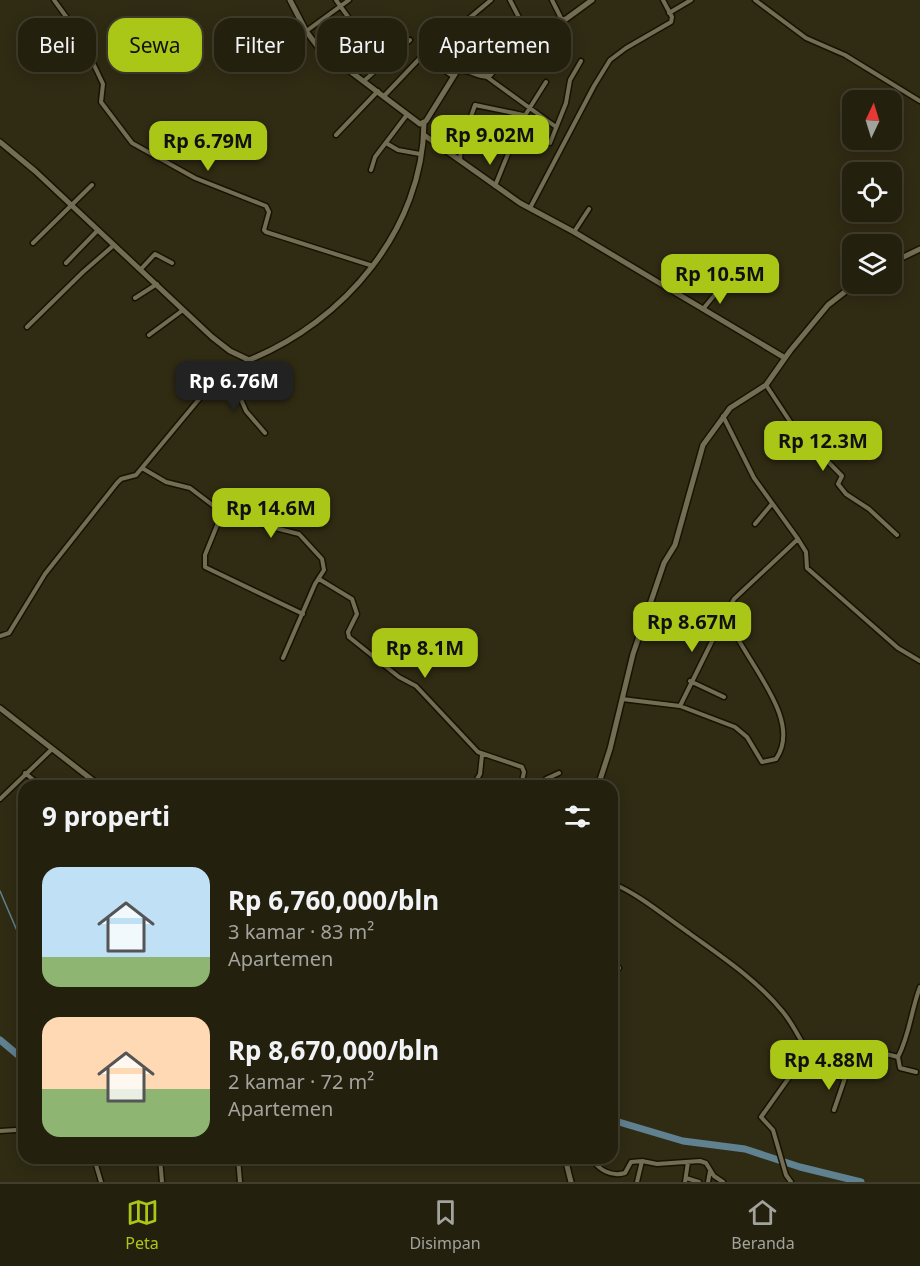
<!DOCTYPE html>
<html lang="id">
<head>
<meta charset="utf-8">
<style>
	body { margin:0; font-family:"Noto Sans",sans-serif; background:#302d1c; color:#f1f3f6; height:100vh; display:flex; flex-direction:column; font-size:22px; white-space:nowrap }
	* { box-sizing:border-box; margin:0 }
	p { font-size:20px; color:#a3a39e }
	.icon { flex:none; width:33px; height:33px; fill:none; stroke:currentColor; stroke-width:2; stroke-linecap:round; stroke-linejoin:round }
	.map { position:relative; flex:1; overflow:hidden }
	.drawer { position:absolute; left:18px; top:780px; width:600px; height:384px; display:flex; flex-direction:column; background:#24200e; border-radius:18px; box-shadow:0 3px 15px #0003,0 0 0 2px #413e2e }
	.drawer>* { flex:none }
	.guide { position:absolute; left:18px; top:18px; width:600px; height:54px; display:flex; gap:12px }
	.needle { width:39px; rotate:4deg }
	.fabs { position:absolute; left:842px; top:90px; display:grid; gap:12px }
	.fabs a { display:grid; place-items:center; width:60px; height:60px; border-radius:12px; background:#24200e; box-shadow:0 3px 15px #0003,0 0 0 2px #413e2e; font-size:30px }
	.price { position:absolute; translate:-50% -51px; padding:0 14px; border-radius:12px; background:#aac718; color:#111; font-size:20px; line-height:39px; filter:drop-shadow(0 2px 3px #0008) }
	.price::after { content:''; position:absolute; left:50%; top:36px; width:18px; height:14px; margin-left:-9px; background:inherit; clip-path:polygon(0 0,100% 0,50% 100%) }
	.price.active { background:#222; color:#fff }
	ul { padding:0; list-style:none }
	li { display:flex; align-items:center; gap:18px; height:150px; padding:0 24px }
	li span { display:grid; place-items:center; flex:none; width:168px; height:120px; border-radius:18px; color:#555 }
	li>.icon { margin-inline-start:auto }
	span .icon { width:72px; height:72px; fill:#fffc; stroke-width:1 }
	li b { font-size:26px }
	h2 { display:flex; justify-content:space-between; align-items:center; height:72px; padding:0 24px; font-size:26px }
	.chip { padding:0 21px; border-radius:18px; background:#24200e; box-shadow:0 3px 15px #0003,0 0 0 2px #413e2e; font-size:21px; line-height:54px }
	.chip.active { background:#aac718; color:#111 }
	.tab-bar { display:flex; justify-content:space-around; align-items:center; height:84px; border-top:2px solid #413e2e; background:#24200e; font-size:16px; color:#a3a39e }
	.tab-bar a { display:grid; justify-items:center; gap:3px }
	.tab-bar .active { color:#aac718 }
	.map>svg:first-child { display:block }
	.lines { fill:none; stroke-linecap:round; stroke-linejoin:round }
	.stream { stroke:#5f8190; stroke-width:1.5 }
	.river { stroke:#5f8190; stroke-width:7 }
	.minor-casing { stroke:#181300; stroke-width:7 }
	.tertiary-casing { stroke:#181300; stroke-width:8 }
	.minor { stroke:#726d53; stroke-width:4 }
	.tertiary { stroke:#726d53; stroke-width:5 }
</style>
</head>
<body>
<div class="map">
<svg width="920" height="1182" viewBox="0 0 920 1182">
	<rect width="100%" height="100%" fill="#302b13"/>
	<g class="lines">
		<path class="stream" d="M0 891 18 933 24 935"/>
		<path class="river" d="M0 1040 24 1060
			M612 1120 683 1141 745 1149 800 1167 861 1182"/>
		<defs>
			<path id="minor" d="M54 0 73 26 93 63
				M336 0 366 42
				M491 0 467 20 503 62
				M510 0 527 33
				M552 0 562 20
				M755 0 806 38 845 55 920 101
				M669 13 691 0
				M67 60H82L94 65 103 84 101 102 132 143 195 178 266 206 269 212 264 230 266 232 373 266
				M257 67 349 0
				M487 77 556 127
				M365 80 410 40
				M385 95 422 56 453 76
				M336 135 378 91
				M386 143 398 150 420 154
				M550 143 566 103 570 80 581 61
				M460 160 461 145 475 105 523 115
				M371 170 375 157 406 116
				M495 186 510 149 507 144 546 82
				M530 208 594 86 610 60 626 48 671 22 672 17 663 0
				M574 232 589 209
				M33 243 92 185
				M66 263 98 230
				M141 269 155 254 172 263
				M677 294 690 275
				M135 298 157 284
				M703 309 722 286
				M27 327 83 272 114 245
				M149 335 183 310
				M230 374 246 411 265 433
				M766 385 793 426 842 476 838 484 846 494 869 509 897 535
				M142 468 166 482 190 488 227 516 299 534 322 559 324 570 315 584 283 658
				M222 513 205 555V567L303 614
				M755 524 771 505
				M798 539 806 552 807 568 898 648 920 661
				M319 579 352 599 357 614 348 632 349 637 399 677 416 686 478 752 522 767 524 772 521 786
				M0 636 9 633 45 574 117 483 121 479 136 475 200 398 248 360
				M690 681 724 697
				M622 699 680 706 735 727 747 737 762 762 776 759C806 716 735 653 727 612L734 599 798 539 754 478 723 416
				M680 706 726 613
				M25 773 41 786
				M473 786 480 774 482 755
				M547 786 546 779 559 773
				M0 799 52 749
				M612 883C640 895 663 915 689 933 722 957 756 979 783 1012 803 1036 810 1074 845 1078L858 1047 898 1057C910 1034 911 1010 920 987
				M612 963 619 968
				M898 1057 900 1068 916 1072
				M834 1110 845 1078
				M0 1131 16 1130
				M94 1158 101 1182
				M160 1158 162 1182
				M238 1158 240 1182
				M591 1158C599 1170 611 1177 625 1173L631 1162 642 1161
				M686 1178 699 1182
				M637 1182 642 1161 657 1164 700 1161 706 1163 714 1176 723 1182
				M685 1182 688 1162
				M708 1182 710 1171
				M791 1182 786 1175 773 1130 761 1117 808 1051"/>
			<path id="tertiary" d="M290 0 306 31 318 47 420 124 426 121 457 71C468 67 478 78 489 76L529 31 566 19 592 0
				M424 135 520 203 574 232 785 358
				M0 142 35 171 212 337 230 351 249 360C344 322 423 229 424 123
				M891 263 920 249
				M0 708 100 786
				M598 786 610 749 633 654 664 563 675 545 703 445 730 408 766 385 790 351 828 305 855 284
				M565 1158 571 1182"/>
		</defs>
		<use href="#minor" class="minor-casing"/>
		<use href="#tertiary" class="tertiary-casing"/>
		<use href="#minor" class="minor"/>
		<use href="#tertiary" class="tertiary"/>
	</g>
</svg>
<div class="fabs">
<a><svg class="needle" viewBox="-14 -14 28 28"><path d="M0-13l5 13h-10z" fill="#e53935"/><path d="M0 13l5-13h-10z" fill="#a3a39e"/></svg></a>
<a><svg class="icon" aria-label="locate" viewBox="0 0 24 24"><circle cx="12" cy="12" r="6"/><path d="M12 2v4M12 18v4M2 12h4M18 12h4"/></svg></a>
<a><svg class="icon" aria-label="layers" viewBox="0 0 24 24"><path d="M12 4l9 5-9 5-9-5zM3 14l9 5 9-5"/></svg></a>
</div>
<b class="price" style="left:490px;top:166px">Rp 9.02M</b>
<b class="price" style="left:208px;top:172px">Rp 6.79M</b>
<b class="price" style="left:720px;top:305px">Rp 10.5M</b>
<b class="price active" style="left:234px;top:412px">Rp 6.76M</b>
<b class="price" style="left:823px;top:472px">Rp 12.3M</b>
<b class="price" style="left:271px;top:539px">Rp 14.6M</b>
<b class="price" style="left:692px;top:653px">Rp 8.67M</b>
<b class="price" style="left:425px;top:679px">Rp 8.1M</b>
<b class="price" style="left:829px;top:1091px">Rp 4.88M</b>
<div class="guide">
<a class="chip">Beli</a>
<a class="chip active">Sewa</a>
<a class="chip">Filter</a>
<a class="chip">Baru</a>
<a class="chip">Apartemen</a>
</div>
<section class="drawer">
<h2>9 properti<svg class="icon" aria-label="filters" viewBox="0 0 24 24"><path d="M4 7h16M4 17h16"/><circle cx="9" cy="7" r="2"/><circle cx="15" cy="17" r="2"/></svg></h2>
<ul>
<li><span style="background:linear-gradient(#bfe0f5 75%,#8fb573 0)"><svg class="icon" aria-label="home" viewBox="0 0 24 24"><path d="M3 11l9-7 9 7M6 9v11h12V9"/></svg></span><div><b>Rp 6,760,000/bln</b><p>3 kamar · 83 m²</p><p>Apartemen</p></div></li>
<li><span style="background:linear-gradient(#ffd9b3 60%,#8fb573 0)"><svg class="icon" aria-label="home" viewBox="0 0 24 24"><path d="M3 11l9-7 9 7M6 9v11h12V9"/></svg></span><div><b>Rp 8,670,000/bln</b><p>2 kamar · 72 m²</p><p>Apartemen</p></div></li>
</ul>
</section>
</div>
<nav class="tab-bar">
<a class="active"><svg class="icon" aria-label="map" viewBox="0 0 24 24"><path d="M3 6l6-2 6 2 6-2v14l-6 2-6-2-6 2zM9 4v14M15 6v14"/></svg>Peta</a>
<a><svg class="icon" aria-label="saved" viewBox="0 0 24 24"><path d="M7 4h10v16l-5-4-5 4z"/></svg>Disimpan</a>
<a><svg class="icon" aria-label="home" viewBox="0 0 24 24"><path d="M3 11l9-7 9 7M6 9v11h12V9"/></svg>Beranda</a>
</nav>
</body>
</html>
